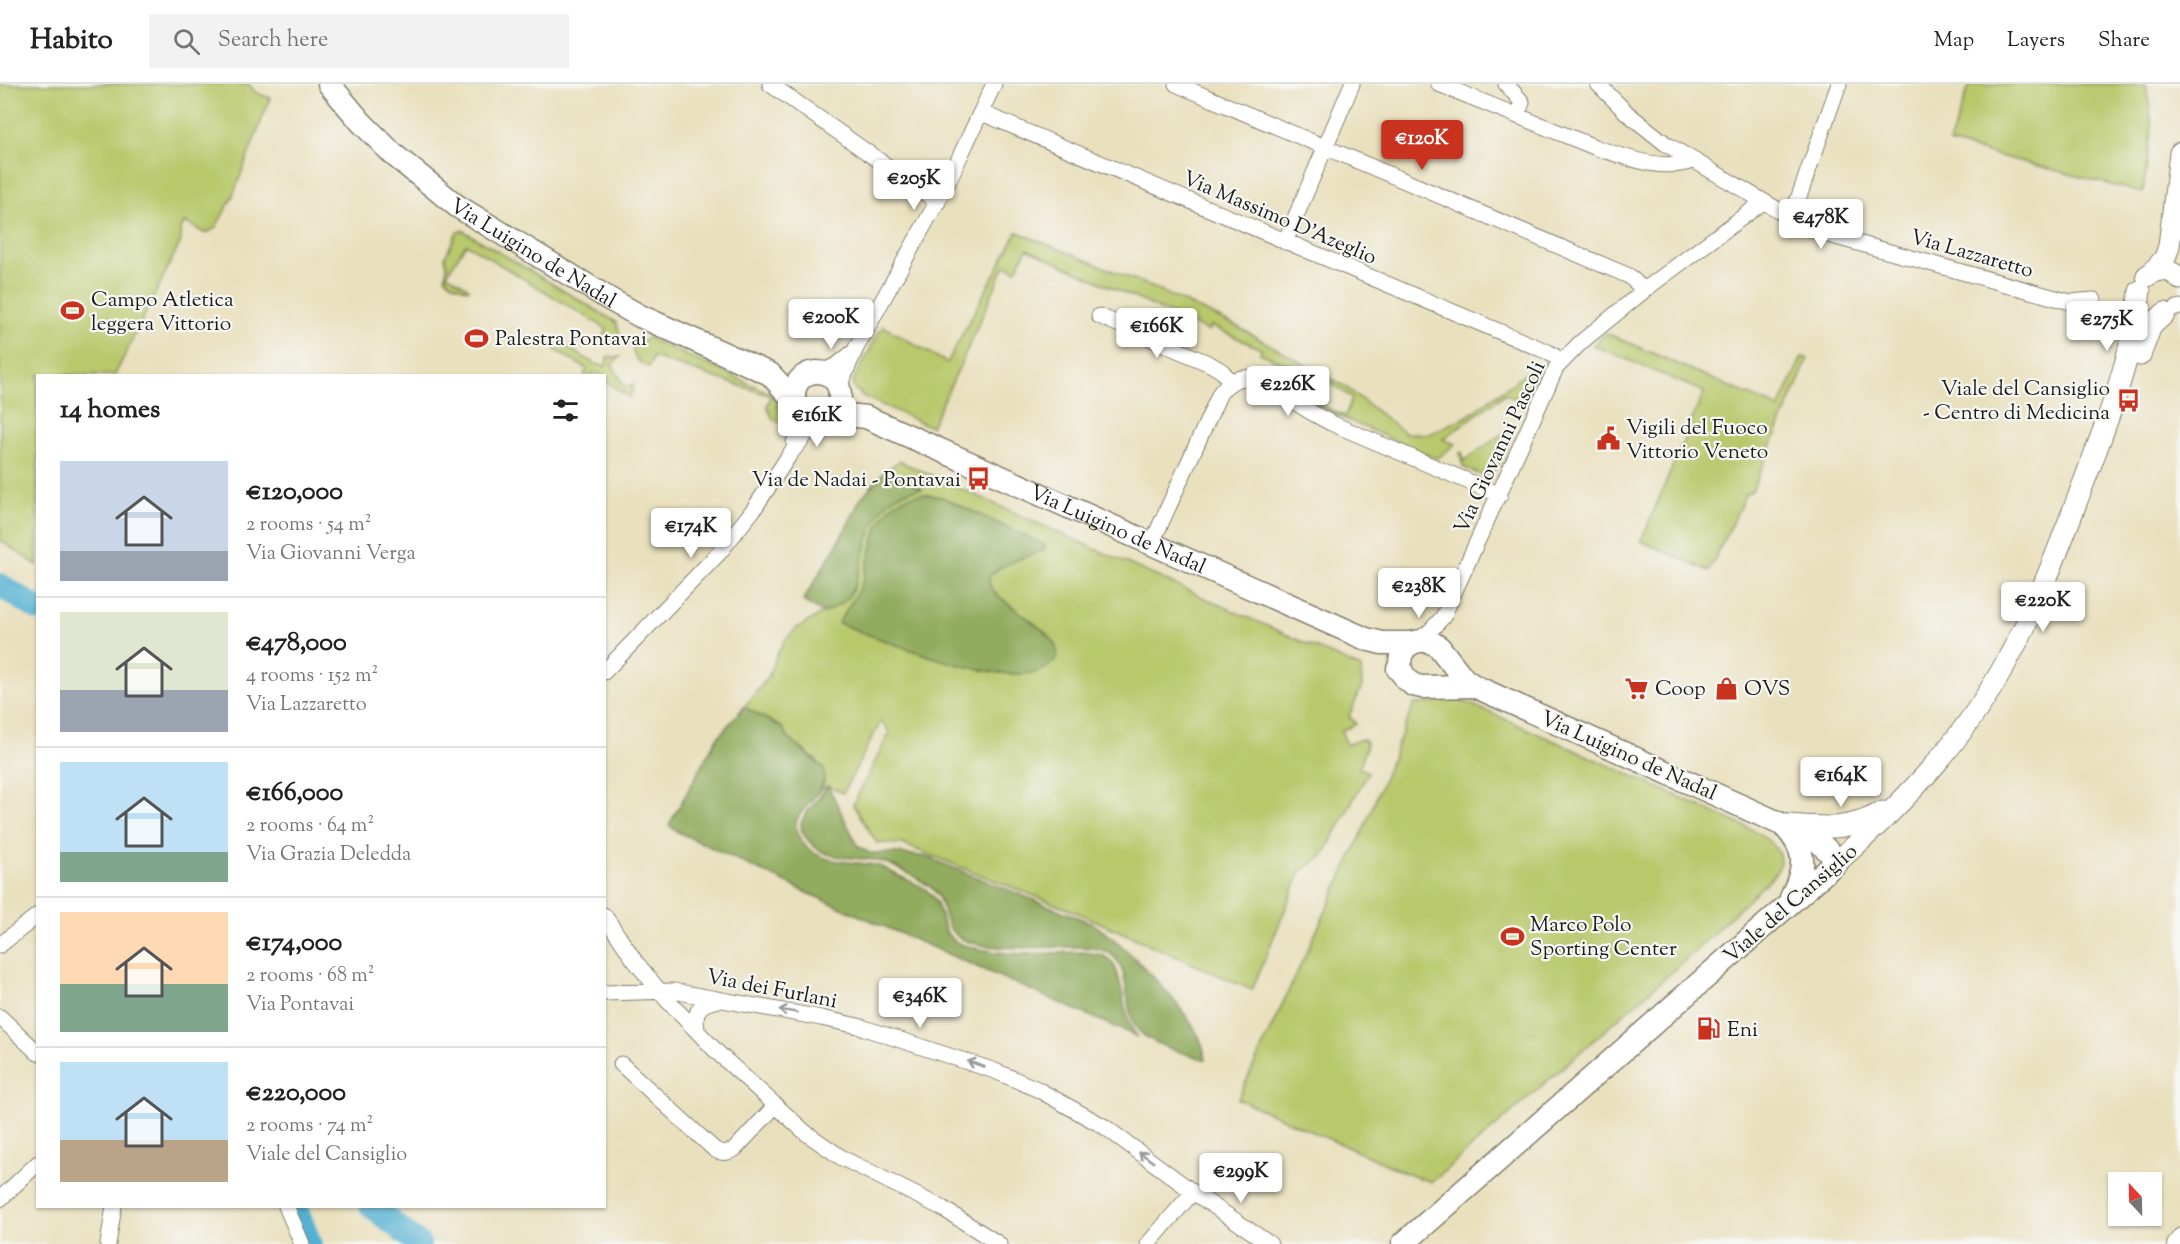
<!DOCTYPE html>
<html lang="en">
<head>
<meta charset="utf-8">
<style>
	body { margin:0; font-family:"Sorts Mill Goudy",serif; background:#f2f2f2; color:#222; height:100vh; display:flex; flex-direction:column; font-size:22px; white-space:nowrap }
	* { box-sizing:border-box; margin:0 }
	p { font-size:20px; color:#767676 }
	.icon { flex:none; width:33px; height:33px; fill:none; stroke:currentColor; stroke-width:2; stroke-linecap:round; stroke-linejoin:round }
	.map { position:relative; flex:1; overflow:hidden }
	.side { position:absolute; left:36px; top:290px; width:570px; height:834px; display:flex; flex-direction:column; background:#fff; border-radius:0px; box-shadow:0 2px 4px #0004 }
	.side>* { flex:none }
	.needle { width:39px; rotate:338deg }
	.buttons { position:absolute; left:2108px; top:1088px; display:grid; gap:12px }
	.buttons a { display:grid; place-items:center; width:54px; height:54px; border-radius:0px; background:#fff; box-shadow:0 2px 4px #0004; font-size:30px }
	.price { position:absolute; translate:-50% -51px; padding:0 14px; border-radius:6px; background:#fff; color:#222; font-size:20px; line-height:39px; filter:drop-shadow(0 2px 3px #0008) }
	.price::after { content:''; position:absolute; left:50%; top:36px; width:18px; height:14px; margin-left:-9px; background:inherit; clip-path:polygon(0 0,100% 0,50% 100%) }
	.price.active { background:#c8321e; color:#fff }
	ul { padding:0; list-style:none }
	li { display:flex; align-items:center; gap:18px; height:150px; padding:0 24px }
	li+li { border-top:2px solid #e0e0e0 }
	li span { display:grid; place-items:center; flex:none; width:168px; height:120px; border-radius:0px; color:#555 }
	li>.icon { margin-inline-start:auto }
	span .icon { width:72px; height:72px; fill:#fffc; stroke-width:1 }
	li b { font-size:26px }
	h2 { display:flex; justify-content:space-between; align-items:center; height:72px; padding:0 24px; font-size:26px }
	header { display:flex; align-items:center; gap:36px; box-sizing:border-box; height:84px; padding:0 30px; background:#fff; border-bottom:2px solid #e0e0e0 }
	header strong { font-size:28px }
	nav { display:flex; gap:33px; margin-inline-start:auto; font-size:21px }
	.search { width:420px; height:54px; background:#f2f2f2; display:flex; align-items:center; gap:15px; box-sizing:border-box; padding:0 21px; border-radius:0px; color:#767676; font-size:22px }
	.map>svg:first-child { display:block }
	.green { fill:#b8c86a; stroke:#6a7243; stroke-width:1.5 }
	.forest { fill:#92ac5e; stroke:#57643d; stroke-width:1.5 }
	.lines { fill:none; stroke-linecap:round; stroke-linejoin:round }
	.river { stroke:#53b0d2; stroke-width:24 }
	.street-casing { stroke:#827e6c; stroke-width:17 }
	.secondary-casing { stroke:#827e6c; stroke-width:23 }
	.primary-casing { stroke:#827e6c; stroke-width:25 }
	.street { stroke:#fff; stroke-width:15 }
	.secondary { stroke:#fff; stroke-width:21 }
	.primary { stroke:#fff; stroke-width:22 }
	.oneway { stroke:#999 }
	.labels { text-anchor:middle; stroke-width:4.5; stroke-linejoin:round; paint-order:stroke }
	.street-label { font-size:21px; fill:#1c1c1c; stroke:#f6f6f2 }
	.poi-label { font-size:21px; fill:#1c1c1c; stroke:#f6f6f2; text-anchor:start }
</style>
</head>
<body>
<header>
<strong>Habito</strong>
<div class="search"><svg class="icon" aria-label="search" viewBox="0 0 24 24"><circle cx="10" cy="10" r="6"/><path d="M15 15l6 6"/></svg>Search here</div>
<nav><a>Map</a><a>Layers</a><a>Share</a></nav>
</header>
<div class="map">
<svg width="2180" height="1160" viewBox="0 0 2180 1160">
	<rect width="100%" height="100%" fill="#f6f6f2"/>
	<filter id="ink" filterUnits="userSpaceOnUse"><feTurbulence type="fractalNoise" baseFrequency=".0167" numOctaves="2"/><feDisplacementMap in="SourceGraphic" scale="12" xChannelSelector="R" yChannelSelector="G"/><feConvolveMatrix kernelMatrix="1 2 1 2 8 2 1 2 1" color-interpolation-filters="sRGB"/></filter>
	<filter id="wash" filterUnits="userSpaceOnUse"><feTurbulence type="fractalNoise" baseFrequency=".008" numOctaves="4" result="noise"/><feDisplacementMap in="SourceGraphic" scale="24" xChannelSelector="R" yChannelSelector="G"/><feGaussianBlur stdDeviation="1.35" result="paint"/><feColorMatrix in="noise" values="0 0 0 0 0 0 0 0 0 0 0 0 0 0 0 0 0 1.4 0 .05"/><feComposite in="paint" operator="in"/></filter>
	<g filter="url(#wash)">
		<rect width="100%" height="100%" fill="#e9e0bd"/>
		<path class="green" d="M0 0H249L255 8 270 14 232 114 216 143 209 148 204 149 185 138 180 146 181 157 115 291H38L37 481 0 456Z
			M1970 0H2146L2152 41 2143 109 1949 59Z
			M462 146 616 238 620 250 612 256 602 254 607 245 466 160 447 190 469 204 468 206 451 199 445 193 447 183 445 173 457 148H460Z
			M1017 148 1143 199 1236 242 1344 302 1405 349 1429 350 1466 333 1539 280V292L1529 312 1516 315 1505 310 1443 355 1455 360 1437 375 1327 327 1296 311 1288 304 1290 297 1306 305 1303 313 1345 332 1352 314 1335 302 1260 269 1261 265 1211 242 1208 247 1027 165 1016 186 1005 181 958 286 931 343 860 311 861 309 854 305 853 296 857 289 883 242 947 279Z
			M1606 249 1779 324 1802 273 1808 275 1752 407 1746 410 1709 487 1641 457 1704 308 1593 261Z
			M648 254 770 309 776 315 785 339 784 340 773 336 767 322 771 312 653 273 649 283C637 278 631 272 633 258L640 259Z
			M559 258 595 280 606 282 607 273H620L612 280 625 303 633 300V306L629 313 605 297 604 291 593 289 591 291H584L587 285 554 265Z
			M1514 341C1513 352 1498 390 1486 391 1479 392 1470 386 1463 383L1460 369 1462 368 1464 377Z
			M899 377 1361 584 1362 602 1349 632 1356 640 1341 647 1347 661 1361 655 1366 657V665L1359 684 1368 688 1323 772 1301 787 1252 906 1078 829 902 760 877 759 853 721 890 648 881 637 843 709 828 702 821 705 824 698 817 677 787 653 783 644 744 623 768 593 778 568 785 556 797 544 823 529 803 517C816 495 829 474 841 453 862 418 863 402 899 377Z
			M1448 614 1468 619 1532 647 1755 747C1770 757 1788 769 1776 789L1692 870 1432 1098 1413 1092 1238 1015 1360 754 1414 620 1431 619Z"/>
		<path class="forest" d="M885 387 923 405C876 407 871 448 860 484 857 495 854 506 847 514 841 520 832 525 824 529L803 517 843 450 861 414Z
			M923 410 942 413 1045 461 1044 466C1032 471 992 482 989 495 984 518 1086 554 1049 582 1013 611 879 554 838 539 846 526 856 513 862 498 875 462 873 413 923 410Z
			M744 623 783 644 787 653 823 684C834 711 785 725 798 751 814 782 845 776 874 781 883 782 891 788 899 792 911 798 925 802 933 813 946 830 937 852 963 861 983 867 1006 870 1026 870 1047 871 1090 863 1107 874 1125 885 1120 935 1138 953L810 810 676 747 669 741 717 654Z
			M828 702 858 762 869 769H899L926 773 1089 838C1122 856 1178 916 1197 949 1202 957 1204 966 1206 976 1187 970 1152 961 1139 947 1122 929 1133 888 1112 871 1088 852 998 875 960 854 939 842 948 814 928 801 916 793 889 778 875 776 850 772 826 778 808 756 803 751 801 746 801 740L805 731Z"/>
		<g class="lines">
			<path class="river" d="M0 501 38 525
				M295 1122 310 1160
				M371 1122 419 1160"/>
		</g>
	</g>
	<g filter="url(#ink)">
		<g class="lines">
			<defs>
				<path id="street" d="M770 0 938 118
					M1176 0 1629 192 1644 206
					M1439 0 1597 64C1625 73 1663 88 1692 77
					M1506 0 1522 18 1517 32
					M1598 0 1627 29 1666 60 1807 143 1818 148 2070 218 2094 216
					M982 29 1548 268 1562 277
					M1791 135 1839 0
					M1285 158 1352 0
					M2177 224 2180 223
					M1099 232 1210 280 1222 287 1231 298
					M821 288 837 281 852 269
					M839 303 856 264 947 100 994 0
					M794 359 799 342 797 324
					M1152 459 1220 309C1244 276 1275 305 1298 320 1309 328 1320 333 1331 339L1500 411
					M1415 558 1429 548 1443 533 1556 284 1580 259 1651 201 1763 118
					M604 588 719 469 754 425 790 370 812 343 822 334
					M604 831 635 877 666 915 719 970 806 1049 842 1074 942 1124 999 1160
					M0 861 38 831
					M604 909 673 907 821 934 858 942 995 987 1037 1005 1105 1043 1193 1108 1270 1160
					M0 933 38 969
					M697 946C694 925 699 920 719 916
					M621 980 715 1066C723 1070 727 1069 735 1065L776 1021
					M0 1115 38 1079
					M286 1122 302 1160
					M108 1160 114 1122
					M1148 1160 1193 1108
					M2175 1160 2180 1152"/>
				<path id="secondary" d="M2152 189 2165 174 2169 162 2180 69
					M2147 192C2158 183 2171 185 2180 195
					M2140 271 2151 242 2165 229
					M1788 741C1828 744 1847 747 1883 728
					M1838 777C1905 718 1967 653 2009 573 2040 517 2061 458 2084 398 2108 336 2132 273 2140 207"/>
				<g id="primary">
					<path id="s1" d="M329 0 361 38 394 71 457 122 611 216 640 232 770 290 793 315"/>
					<circle cx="817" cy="311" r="23"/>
					<path id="s2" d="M826 333 846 331 866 333 1366 555 1382 559H1412"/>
					<path d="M1398 585 1413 601 1422 603 1474 602"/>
					<path d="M1784 742C1809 768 1805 784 1791 814"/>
					<path d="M1403 1160 1838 777 1819 758 1810 753 1474 602 1464 595 1439 563C1415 545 1388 570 1406 595"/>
				</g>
			</defs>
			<use href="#street" class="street-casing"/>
			<use href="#secondary" class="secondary-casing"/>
			<use href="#primary" class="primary-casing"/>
			<use href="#street" class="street"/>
			<use href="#secondary" class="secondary"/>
			<use href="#primary" class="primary"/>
		</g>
		<defs><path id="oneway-shaft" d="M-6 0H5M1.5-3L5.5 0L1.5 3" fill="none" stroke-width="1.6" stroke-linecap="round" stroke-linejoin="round" transform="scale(1.5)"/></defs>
		<g class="oneway">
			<use href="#oneway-shaft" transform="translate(788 927) rotate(-170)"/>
			<use href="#oneway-shaft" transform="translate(976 980) rotate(-161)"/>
			<use href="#oneway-shaft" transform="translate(1146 1073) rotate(-144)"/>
		</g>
	</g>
	<defs>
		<symbol id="stadium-bare" viewBox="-9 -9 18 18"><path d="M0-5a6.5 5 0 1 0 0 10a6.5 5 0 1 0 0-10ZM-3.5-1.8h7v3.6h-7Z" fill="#c8321e" stroke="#f6f6f2" stroke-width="2.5" paint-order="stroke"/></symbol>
		<symbol id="bus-bare" viewBox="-9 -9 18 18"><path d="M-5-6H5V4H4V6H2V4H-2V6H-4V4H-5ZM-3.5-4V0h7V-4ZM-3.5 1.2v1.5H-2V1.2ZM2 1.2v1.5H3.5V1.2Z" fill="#c8321e" stroke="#f6f6f2" stroke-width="2.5" paint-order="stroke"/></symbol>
		<symbol id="civic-bare" viewBox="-9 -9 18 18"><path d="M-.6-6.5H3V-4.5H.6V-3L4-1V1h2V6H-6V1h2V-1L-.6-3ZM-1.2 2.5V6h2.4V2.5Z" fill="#c8321e" stroke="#f6f6f2" stroke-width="2.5" paint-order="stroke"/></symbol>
		<symbol id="supermarket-bare" viewBox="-9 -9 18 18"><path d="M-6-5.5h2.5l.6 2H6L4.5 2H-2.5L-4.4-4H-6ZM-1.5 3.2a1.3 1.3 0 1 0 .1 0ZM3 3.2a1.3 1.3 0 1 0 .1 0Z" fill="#c8321e" stroke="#f6f6f2" stroke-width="2.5" paint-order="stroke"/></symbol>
		<symbol id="shop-bare" viewBox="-9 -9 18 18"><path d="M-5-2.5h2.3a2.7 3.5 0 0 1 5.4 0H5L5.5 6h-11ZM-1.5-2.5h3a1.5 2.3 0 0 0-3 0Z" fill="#c8321e" stroke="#f6f6f2" stroke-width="2.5" paint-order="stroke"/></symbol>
		<symbol id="fuel-bare" viewBox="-9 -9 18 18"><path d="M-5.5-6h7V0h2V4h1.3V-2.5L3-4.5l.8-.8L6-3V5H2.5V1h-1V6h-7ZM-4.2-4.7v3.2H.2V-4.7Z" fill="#c8321e" stroke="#f6f6f2" stroke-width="2.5" paint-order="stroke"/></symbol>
	</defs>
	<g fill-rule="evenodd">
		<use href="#stadium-bare" x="56" y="210" width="33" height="33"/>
		<use href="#stadium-bare" x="460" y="238" width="33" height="33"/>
		<use href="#bus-bare" x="2112" y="300" width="33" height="33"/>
		<use href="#civic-bare" x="1592" y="338" width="33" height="33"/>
		<use href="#bus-bare" x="962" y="378" width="33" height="33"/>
		<use href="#supermarket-bare" x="1620" y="588" width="33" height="33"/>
		<use href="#shop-bare" x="1710" y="588" width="33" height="33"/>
		<use href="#stadium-bare" x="1496" y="836" width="33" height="33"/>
		<use href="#fuel-bare" x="1692" y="928" width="33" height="33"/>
	</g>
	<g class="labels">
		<g class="street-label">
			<text transform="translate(1280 133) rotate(23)" y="7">Via Massimo D'Azeglio</text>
			<text dy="7" stroke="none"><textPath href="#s1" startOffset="267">Via Luigino de Nadal</textPath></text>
			<text transform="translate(1972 169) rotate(16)" y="7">Via Lazzaretto</text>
			<text transform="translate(1499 363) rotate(-65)" y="7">Via Giovanni Pascoli</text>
			<text dy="7" stroke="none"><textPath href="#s2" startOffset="316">Via Luigino de Nadal</textPath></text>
			<text transform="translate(1629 671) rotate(24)" y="7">Via Luigino de Nadal</text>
			<text transform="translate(1790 819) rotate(-41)" y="7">Viale del Cansiglio</text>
			<text transform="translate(772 904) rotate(11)" y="7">Via dei Furlani</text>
		</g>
		<g class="poi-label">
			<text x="91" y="222">Campo Atletica<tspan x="91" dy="24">leggera Vittorio</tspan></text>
			<text x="495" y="261">Palestra Pontavai</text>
			<text x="2110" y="311" text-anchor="end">Viale del Cansiglio<tspan x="2110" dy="24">- Centro di Medicina</tspan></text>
			<text x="1626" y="350">Vigili del Fuoco<tspan x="1626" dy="24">Vittorio Veneto</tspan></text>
			<text x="961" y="402" text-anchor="end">Via de Nadai - Pontavai</text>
			<text x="1655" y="611">Coop</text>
			<text x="1744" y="611">OVS</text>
			<text x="1530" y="847">Marco Polo<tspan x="1530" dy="24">Sporting Center</tspan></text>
			<text x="1727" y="952">Eni</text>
		</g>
	</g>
</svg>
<div class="buttons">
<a><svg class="needle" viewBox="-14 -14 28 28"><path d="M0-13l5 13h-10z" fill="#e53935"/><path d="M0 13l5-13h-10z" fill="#767676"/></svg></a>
</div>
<b class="price active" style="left:1422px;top:87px">€120K</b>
<b class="price" style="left:914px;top:127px">€205K</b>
<b class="price" style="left:1821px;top:166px">€478K</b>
<b class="price" style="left:831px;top:266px">€200K</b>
<b class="price" style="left:2107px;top:268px">€275K</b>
<b class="price" style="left:1157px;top:275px">€166K</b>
<b class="price" style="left:1288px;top:333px">€226K</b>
<b class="price" style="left:817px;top:364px">€161K</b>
<b class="price" style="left:691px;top:475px">€174K</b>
<b class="price" style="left:1419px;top:535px">€238K</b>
<b class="price" style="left:2043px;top:549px">€220K</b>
<b class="price" style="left:1841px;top:724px">€164K</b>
<b class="price" style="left:920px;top:945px">€346K</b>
<b class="price" style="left:1241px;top:1120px">€299K</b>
<section class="side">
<h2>14 homes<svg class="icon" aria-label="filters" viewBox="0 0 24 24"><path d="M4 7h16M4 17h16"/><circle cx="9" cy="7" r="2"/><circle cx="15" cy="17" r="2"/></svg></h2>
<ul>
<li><span style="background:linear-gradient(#c9d6e8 75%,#9aa5b1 0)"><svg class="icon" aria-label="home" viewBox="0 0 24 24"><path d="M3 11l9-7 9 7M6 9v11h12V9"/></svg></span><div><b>€120,000</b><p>2 rooms · 54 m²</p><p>Via Giovanni Verga</p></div></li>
<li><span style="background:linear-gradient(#dfe7d0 65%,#9aa5b1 0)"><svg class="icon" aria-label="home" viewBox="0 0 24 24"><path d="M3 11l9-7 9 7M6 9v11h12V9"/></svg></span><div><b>€478,000</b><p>4 rooms · 152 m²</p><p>Via Lazzaretto</p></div></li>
<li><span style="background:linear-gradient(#bfe0f5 75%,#7fa58c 0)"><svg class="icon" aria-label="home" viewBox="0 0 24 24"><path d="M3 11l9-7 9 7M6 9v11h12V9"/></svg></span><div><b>€166,000</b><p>2 rooms · 64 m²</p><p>Via Grazia Deledda</p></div></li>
<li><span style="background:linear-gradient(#ffd9b3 60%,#7fa58c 0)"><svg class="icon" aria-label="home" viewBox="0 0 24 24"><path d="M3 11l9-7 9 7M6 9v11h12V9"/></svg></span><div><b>€174,000</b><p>2 rooms · 68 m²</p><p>Via Pontavai</p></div></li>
<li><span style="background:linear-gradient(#bfe0f5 65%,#b9a48a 0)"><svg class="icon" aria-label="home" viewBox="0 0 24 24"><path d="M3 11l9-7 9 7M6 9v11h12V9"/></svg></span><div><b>€220,000</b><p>2 rooms · 74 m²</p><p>Viale del Cansiglio</p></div></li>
</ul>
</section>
</div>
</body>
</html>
